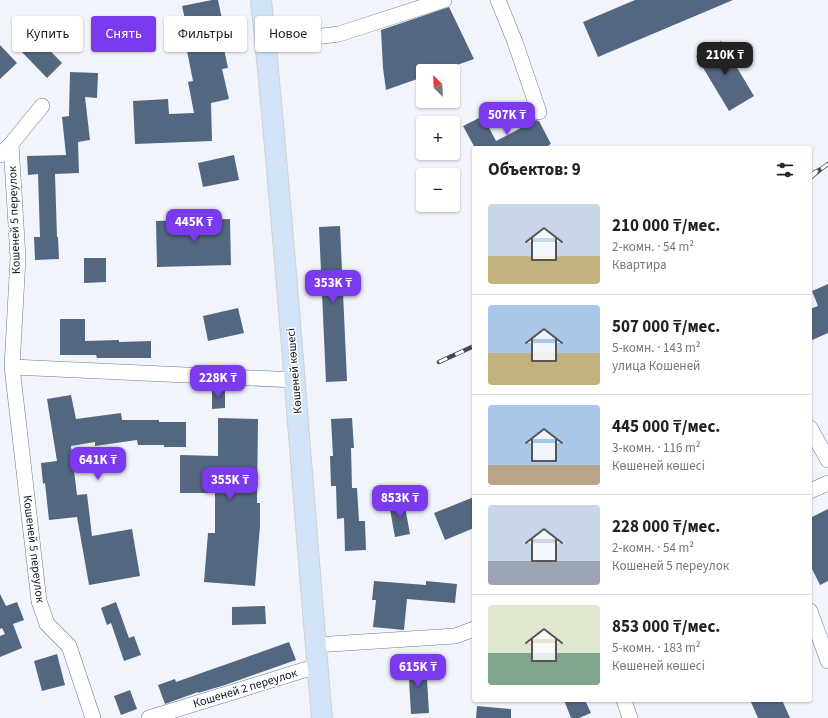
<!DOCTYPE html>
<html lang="ru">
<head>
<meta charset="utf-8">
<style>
	body { margin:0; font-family:"Source Sans 3",sans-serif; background:#f2f2f2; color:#222; height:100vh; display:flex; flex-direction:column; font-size:15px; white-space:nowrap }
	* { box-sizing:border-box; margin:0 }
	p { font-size:13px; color:#767676 }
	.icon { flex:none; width:22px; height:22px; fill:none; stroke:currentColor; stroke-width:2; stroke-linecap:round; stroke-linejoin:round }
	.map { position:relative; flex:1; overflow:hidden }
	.drawer { position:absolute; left:472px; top:146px; width:340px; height:556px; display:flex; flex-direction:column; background:#fff; border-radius:4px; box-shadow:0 1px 3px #0004 }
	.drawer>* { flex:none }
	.banner { position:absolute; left:12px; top:16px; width:380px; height:36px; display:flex; gap:8px }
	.needle { width:26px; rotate:336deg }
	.buttons { position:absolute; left:416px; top:64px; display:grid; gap:8px }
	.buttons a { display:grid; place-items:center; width:44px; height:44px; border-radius:4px; background:#fff; box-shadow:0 1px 3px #0004; font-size:20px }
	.price { position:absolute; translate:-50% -34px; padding:0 9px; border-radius:8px; background:#7c3aed; color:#fff; font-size:13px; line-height:26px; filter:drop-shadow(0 1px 2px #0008) }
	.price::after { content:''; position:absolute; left:50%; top:24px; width:12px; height:9px; margin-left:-6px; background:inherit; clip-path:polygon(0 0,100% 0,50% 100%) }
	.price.on { background:#222; color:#fff }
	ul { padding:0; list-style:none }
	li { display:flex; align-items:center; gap:12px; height:100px; padding:0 16px }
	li+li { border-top:1px solid #e0e0e0 }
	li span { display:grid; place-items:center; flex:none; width:112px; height:80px; border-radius:4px; color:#555 }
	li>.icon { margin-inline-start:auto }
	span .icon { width:48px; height:48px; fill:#fffc; stroke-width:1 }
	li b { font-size:17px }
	h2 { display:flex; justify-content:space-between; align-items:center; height:48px; padding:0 16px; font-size:17px }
	.tag { padding:0 14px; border-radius:4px; background:#fff; box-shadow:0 1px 3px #0004; font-size:14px; line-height:36px }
	.tag.on { background:#7c3aed; color:#fff }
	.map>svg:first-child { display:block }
	.building { fill:#536780 }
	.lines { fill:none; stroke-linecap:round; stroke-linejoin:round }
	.minor-casing { stroke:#677b95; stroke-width:16 }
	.major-casing { stroke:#cfd0d2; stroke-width:22 }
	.minor { stroke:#fff; stroke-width:15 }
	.major { stroke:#d3e3f7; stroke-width:20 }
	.rail-casing { stroke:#434a53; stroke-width:4.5 }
	.rail { stroke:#fff; stroke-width:3; stroke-dasharray:9; stroke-linecap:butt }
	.labels { text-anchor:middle; stroke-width:3; stroke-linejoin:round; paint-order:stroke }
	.street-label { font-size:12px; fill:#0d151f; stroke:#fff }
</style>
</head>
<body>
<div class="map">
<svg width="828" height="718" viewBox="0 0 828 718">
	<rect width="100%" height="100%" fill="#f1f5fb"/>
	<path class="building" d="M212 0H218L223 24 219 25 228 68 222 69 229 99 211 103 212 141 135 144 133 101 168 99 169 114 194 113 188 82 193 81 187 51 192 50 182 6Z
		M635 0H733L598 57 583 22Z
		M449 7 474 59 440 71H423V77L386 90 383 68 381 30Z
		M33 33 62 63 47 78 18 48Z
		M721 41 754 96 729 111 696 56Z
		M0 45 17 63 0 79Z
		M70 72 98 73 97 98 85 97 90 140 78 142 79 173 55 174 57 237H58L59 259 35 260 34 237H40L38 174 28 175 27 156 66 155 62 117 69 116Z
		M483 116 496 141 536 120 539 121 551 144 544 148H475L463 126Z
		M234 155 239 180 203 187 198 163Z
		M230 219 231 265 157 267 156 221Z
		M340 226 347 381 326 382 319 227Z
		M84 258H106V282L84 283Z
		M828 284V333L810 341V309L818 306 812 291Z
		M238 308 244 333 208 341 203 316Z
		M60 319H85V341L119 340V342L151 341V358H97L96 355H60Z
		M212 390H225V408L212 409Z
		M71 395 76 419 121 413 122 420H159V422H186V447H164V445H138L137 440 95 446V442L71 446 77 495 87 494 92 536 132 529 140 576 89 585 77 517 49 520 45 483 43 484 41 463 57 461 47 399Z
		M218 418 258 419 257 503H260V526L255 586 204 582 208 533H215V493H180V455L218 456Z
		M352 418 354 448H351L352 488H357L359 521H365L366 550 345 551 344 518 337 519 336 486H331L330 456H333L331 419Z
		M474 497V528L445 540 434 513Z
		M404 501 410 534 395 537 389 504Z
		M828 509V581L820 585 810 565V518Z
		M374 581 426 585V581L457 584 455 603 407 599 404 630 373 627 376 600H372Z
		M0 594 6 606 17 602 24 620 13 624 22 648 0 657V636L5 634 2 628 0 629Z
		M116 602 129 638 134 636 141 655 124 661 111 623 107 625 101 608Z
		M265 606 266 624 232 625V607Z
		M289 642 296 660 225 685 198 693V692L165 704 158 685 175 679 176 682Z
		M57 654 65 685 42 691 34 661Z
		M408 662H426L429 713 411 714Z
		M130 690 137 709 121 715 114 696Z
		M564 700H585L591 713 579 718H571Z
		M750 700H782L790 718H758Z
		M477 706 511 709V718H476Z"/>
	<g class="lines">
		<defs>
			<path id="minor" d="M498 0 515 42 539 112
				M266 43 339 34 444 0
				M11 144 18 258 12 367 39 601 47 624 69 646 93 718
				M0 155 11 144 42 106
				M12 367 295 380
				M810 428 828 460
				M810 491 828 483
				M810 611 828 661
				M315 645 455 636 474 629
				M624 700 630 718
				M149 718 317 666"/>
			<path id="major" d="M261 0C286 239 301 479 322 718"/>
		</defs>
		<use href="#minor" class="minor-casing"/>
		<use href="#major" class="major-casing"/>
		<use href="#minor" class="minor"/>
		<use href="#major" class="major"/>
		<defs>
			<path id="rail" d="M821 169 828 164
				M810 175 821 169 810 178
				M439 362 474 346"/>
		</defs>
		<use href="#rail" class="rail-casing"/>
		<use href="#rail" class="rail"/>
	</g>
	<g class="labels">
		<g class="street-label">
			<text transform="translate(14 220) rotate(-92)" y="4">Кошеней 5 переулок</text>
			<text transform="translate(294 371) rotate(-95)" y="4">Көшеней көшесі</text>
			<text transform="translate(34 549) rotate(83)" y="4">Кошеней 5 переулок</text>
			<text transform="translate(245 688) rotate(-17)" y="4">Кошеней 2 переулок</text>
		</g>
	</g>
</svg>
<div class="buttons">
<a><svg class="needle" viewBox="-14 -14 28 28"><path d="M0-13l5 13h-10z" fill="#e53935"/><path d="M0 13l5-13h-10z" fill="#767676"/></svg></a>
<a>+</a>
<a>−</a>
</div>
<b class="price on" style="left:725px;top:76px">210K ₸</b>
<b class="price" style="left:507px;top:136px">507K ₸</b>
<b class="price" style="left:194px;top:243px">445K ₸</b>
<b class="price" style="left:333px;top:304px">353K ₸</b>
<b class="price" style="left:218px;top:399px">228K ₸</b>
<b class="price" style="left:98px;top:481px">641K ₸</b>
<b class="price" style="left:230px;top:501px">355K ₸</b>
<b class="price" style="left:400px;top:519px">853K ₸</b>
<b class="price" style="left:418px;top:688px">615K ₸</b>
<div class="banner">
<a class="tag">Купить</a>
<a class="tag on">Снять</a>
<a class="tag">Фильтры</a>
<a class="tag">Новое</a>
</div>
<section class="drawer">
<h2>Объектов: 9<svg class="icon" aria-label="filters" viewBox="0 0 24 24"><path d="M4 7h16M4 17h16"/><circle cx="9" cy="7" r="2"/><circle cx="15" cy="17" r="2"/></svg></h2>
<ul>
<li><span style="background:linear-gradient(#c9d6e8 65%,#c2b280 0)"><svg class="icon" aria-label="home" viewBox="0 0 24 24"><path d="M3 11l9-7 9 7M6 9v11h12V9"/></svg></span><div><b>210 000 ₸/мес.</b><p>2-комн. · 54 m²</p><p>Квартира</p></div></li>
<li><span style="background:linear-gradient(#a9c7e8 60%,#c2b280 0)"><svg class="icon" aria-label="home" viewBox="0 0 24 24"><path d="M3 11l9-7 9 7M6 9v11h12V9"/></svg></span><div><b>507 000 ₸/мес.</b><p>5-комн. · 143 m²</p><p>улица Кошеней</p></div></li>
<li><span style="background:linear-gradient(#a9c7e8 75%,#b9a48a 0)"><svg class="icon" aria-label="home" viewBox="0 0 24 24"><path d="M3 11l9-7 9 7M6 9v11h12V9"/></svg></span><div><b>445 000 ₸/мес.</b><p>3-комн. · 116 m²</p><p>Көшеней көшесі</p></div></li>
<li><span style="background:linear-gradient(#c9d6e8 70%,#9aa5b1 0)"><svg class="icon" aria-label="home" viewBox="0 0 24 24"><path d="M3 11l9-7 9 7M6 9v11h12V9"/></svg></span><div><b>228 000 ₸/мес.</b><p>2-комн. · 54 m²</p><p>Кошеней 5 переулок</p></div></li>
<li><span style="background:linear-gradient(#dfe7d0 60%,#7fa58c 0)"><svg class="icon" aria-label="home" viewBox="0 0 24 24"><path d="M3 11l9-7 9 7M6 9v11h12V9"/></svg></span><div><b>853 000 ₸/мес.</b><p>5-комн. · 183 m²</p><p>Көшеней көшесі</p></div></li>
</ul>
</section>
</div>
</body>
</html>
